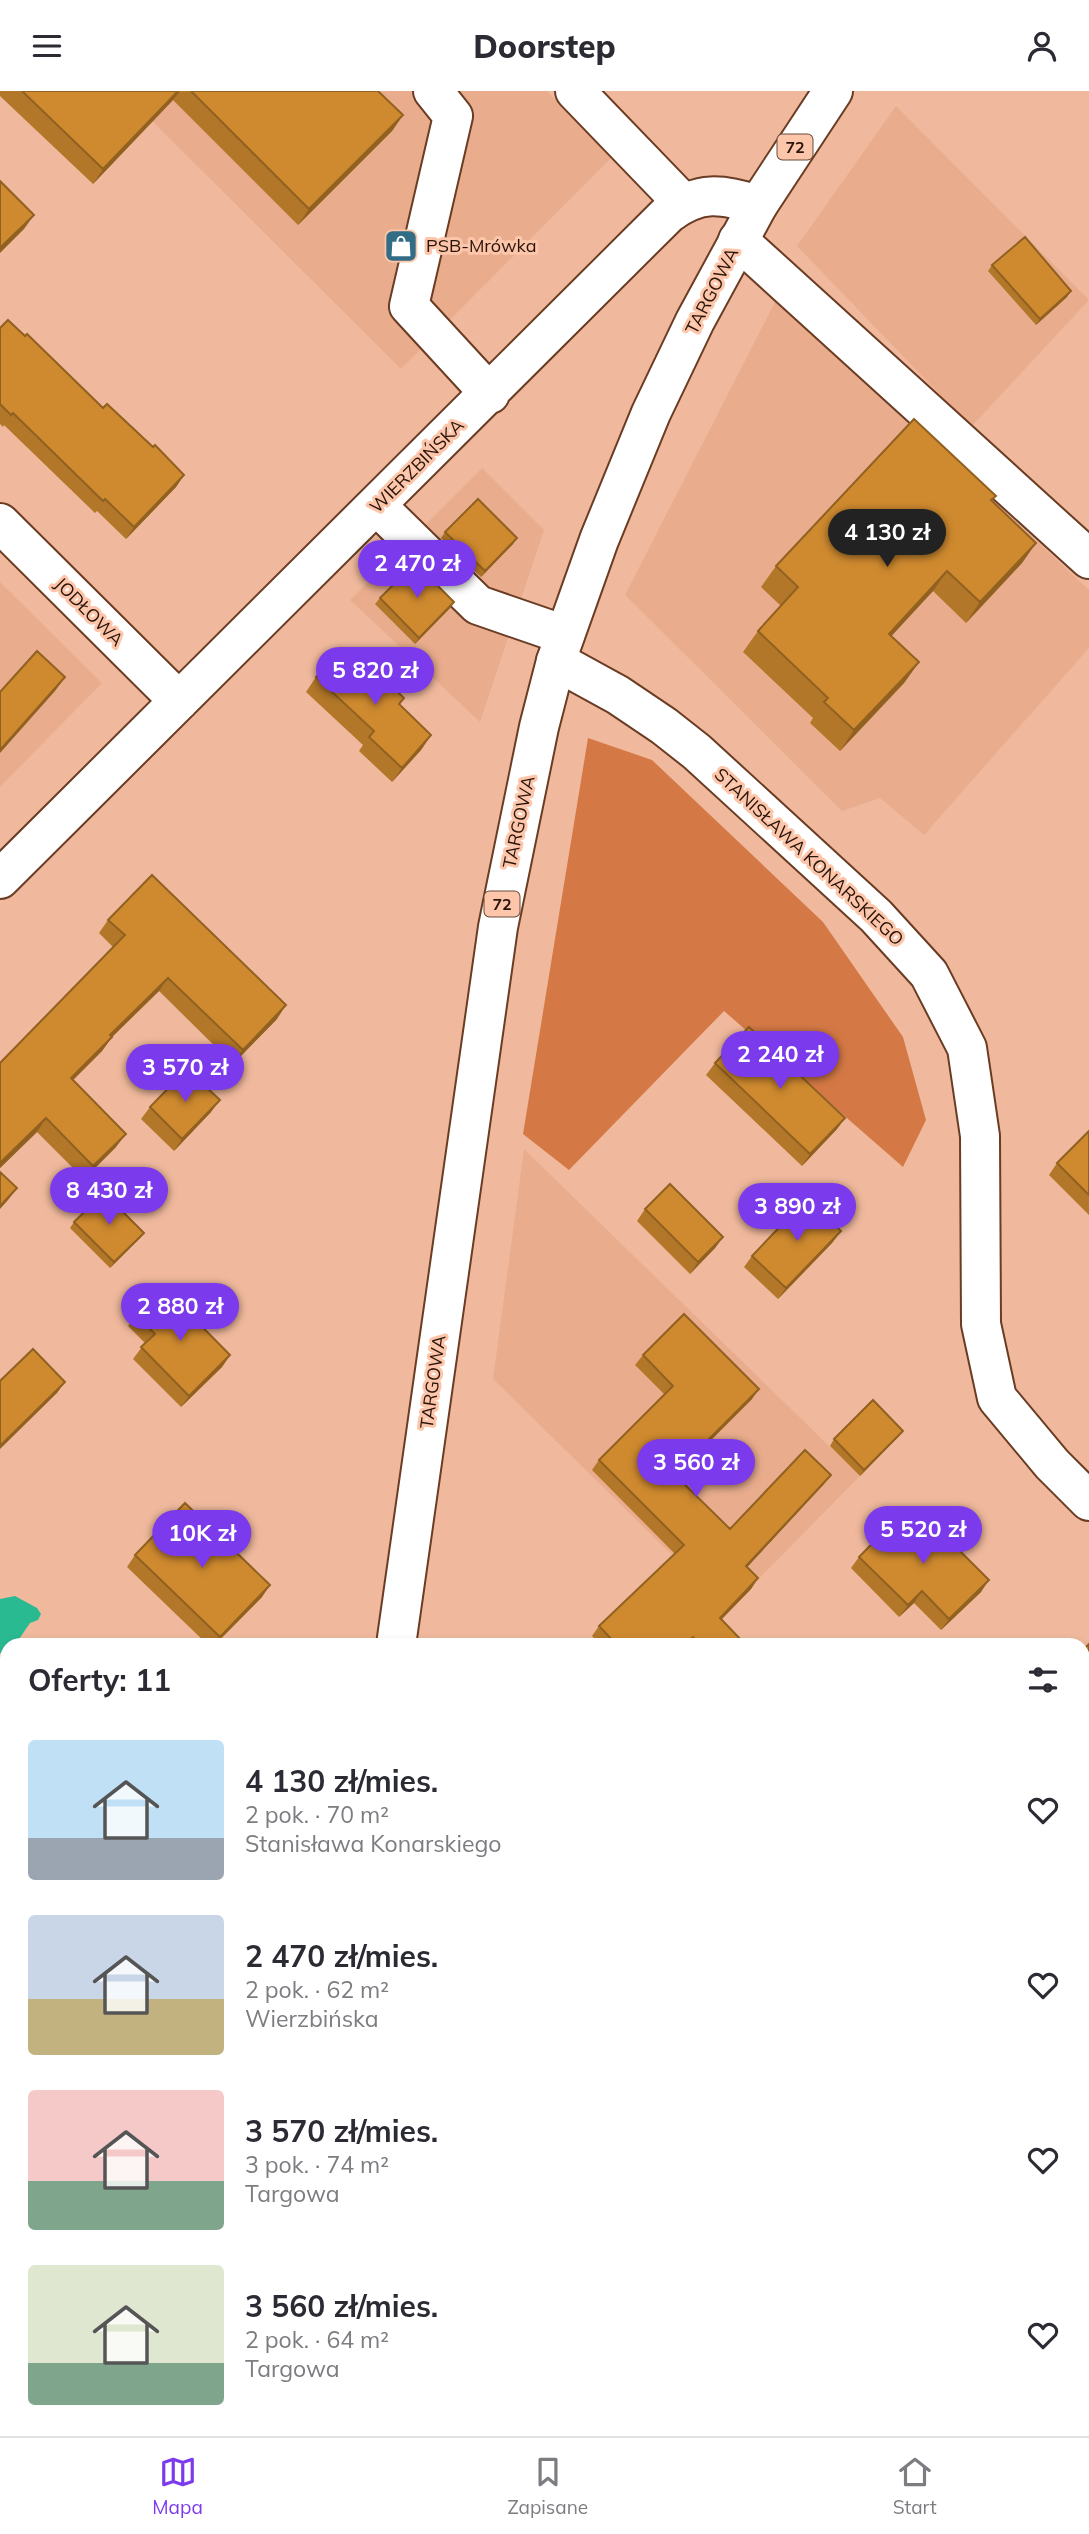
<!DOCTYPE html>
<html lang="pl">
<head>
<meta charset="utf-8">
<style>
	body { margin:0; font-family:Mulish,sans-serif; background:#f2f2f3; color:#2b2b33; height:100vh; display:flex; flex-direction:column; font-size:26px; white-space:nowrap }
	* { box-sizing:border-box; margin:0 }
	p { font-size:23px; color:#7c7c81 }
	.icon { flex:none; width:38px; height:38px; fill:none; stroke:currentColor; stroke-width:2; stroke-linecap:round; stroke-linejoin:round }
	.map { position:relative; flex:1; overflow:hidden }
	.drawer { position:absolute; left:0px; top:1547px; width:1090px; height:798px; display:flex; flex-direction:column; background:#fff; border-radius:21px 21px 0 0; box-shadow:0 4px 10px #0003 }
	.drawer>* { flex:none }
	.price { position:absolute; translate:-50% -60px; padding:0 16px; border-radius:24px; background:#7c3aed; color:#fff; font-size:23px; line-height:46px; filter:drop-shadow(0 2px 4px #0008) }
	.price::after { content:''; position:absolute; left:50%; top:42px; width:21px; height:16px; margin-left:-10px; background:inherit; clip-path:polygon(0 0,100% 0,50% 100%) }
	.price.on { background:#222; color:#fff }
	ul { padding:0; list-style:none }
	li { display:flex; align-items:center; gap:21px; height:175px; padding:0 28px }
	li span { display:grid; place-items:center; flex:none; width:196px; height:140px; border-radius:7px; color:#555 }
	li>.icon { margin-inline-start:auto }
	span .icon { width:84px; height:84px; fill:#fffc; stroke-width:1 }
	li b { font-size:30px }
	h2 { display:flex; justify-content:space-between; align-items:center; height:84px; padding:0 28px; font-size:30px }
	header { display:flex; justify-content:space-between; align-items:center; height:91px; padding:0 28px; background:#fff; font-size:32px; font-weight:800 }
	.menu { display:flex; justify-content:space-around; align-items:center; height:98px; border-top:2px solid #e1e1e2; background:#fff; font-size:19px; color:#7c7c81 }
	.menu a { display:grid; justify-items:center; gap:4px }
	.menu .on { color:#7c3aed }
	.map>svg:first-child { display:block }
	.built { fill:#e9ad8d }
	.forest { fill:#d47945 }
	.water { fill:#2aba92 }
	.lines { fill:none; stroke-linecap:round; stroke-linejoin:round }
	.minor-casing { stroke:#693c23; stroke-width:42 }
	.major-casing { stroke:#693c23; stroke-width:42 }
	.minor { stroke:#fff; stroke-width:38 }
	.major { stroke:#fff; stroke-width:38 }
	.wall { fill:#b27728 }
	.shaded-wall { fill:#916121 }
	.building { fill:#cf8a2f; stroke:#916121; stroke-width:2 }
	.labels { text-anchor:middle; stroke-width:6; stroke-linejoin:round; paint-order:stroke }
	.shield { fill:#fdc6aa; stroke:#694a3b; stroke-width:2 }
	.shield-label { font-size:16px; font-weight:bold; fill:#29150b }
	.poi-label { font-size:18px; fill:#29150b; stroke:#fdc6aa; text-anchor:start }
	.street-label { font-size:18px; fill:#29150b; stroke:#fdc6aa }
</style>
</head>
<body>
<header><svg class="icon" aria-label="menu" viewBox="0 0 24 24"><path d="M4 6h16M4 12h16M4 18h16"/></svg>Doorstep<svg class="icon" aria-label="person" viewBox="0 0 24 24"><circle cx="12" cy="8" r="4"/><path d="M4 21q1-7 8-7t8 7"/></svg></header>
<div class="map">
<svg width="1089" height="2345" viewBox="0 0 1089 2345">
	<rect width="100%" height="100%" fill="#f0b99d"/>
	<path class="built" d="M122 0H547L612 66 401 278Z
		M896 15 1089 209 971 336 797 155Z
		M777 207 1089 499V557L924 744 880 707 842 720 625 504Z
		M482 377 544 439 480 631 350 509Z
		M0 491 102 592 0 696Z
		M524 1058 860 1385 728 1519 493 1288Z"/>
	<path class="forest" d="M588 647 652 669 823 831 903 946 926 1029 903 1076 724 920 569 1079 523 1043Z"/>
	<path class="water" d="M15 1505 37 1517 41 1523 38 1529 30 1532 15 1554H7L6 1566 3 1561 0 1562V1508Z"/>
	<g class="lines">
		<defs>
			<path id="minor" d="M433 0 453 25 409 215 490 303
				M575 0 683 112
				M738 149 1089 468
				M377 415 478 514 565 544
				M0 432 179 610
				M556 570 618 604 664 635 697 661 876 825 929 883 967 957 980 1045 981 1233 997 1307 1052 1373 1089 1410
				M0 788 668 123C700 99 721 103 758 114
				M696 2338 703 2345"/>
			<path id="major" d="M396 1554 498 836 539 636 556 570 599 449 651 322 695 230 758 114 833 0
				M284 2345 285 2338"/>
		</defs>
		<use href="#minor" class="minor-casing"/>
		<use href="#major" class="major-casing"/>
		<use href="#minor" class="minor"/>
		<use href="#major" class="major"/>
	</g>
	<path class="wall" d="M0 0H378L403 24 392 40 298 134 173 9 93 93 0 5Z
		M992 174 1067 206 1036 234 988 180Z
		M0 237 103 317 184 384 176 396 126 448 97 420 95 422 4 334 3 336 0 333Z
		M996 405 992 410 1036 452 1022 472 966 532 933 500 891 545 919 571 904 592 840 660 810 632 813 627 743 561 758 540 781 515 761 496 776 475Z
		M445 441 517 447 513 453 481 486 441 447Z
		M380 507 454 511 450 517 415 553 375 513Z
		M353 574 399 614 431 644 421 659 392 691 359 660 363 654 306 601 316 586Z
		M108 829 277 928 233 973 159 900 112 946 102 960 73 989 116 1056 84 1088 37 1041 0 1077V972L113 856 99 842Z
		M715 972 845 1027 837 1038 802 1075 706 984Z
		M150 1016 211 1021 174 1060 141 1028Z
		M1089 1040V1124L1049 1084 1057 1072Z
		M645 1118 723 1146 715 1157 690 1183 637 1130Z
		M74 1131 144 1142 139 1148 110 1177 70 1137Z
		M841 1140 832 1152 778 1208 744 1176 752 1165Z
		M136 1224 230 1264 222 1276 181 1316 133 1268 145 1252 128 1235Z
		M643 1264 752 1308 676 1384 730 1438 831 1384 823 1394 747 1476 758 1487 751 1498 722 1528 746 1554H600L592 1545 599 1535 675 1463 592 1379 599 1369 664 1303 635 1274Z
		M903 1340 898 1346 860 1385 830 1355 834 1348Z
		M135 1464 262 1506 215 1554H208L127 1476Z
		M859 1466 981 1501 941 1539 914 1512 899 1526 851 1477Z
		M1089 1553V1655L1083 1649V1559Z
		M7 1703V1775L0 1781V1710Z"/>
	<path class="shaded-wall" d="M178 0H180L173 9 93 93 103 78Z
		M403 24 392 40 298 134 309 118Z
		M34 124 24 138 0 162V157Z
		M1071 200 1067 206 1036 234 1040 228Z
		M184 384 176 396 126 448 134 436Z
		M517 447 513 453 481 486 485 480Z
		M1036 452 1022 472 966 532 980 511Z
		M947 480 933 500 874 564 889 543Z
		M454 511 450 517 415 553 419 547Z
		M919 571 904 592 840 660 854 639Z
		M65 586 55 600 0 662V659Z
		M431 644 421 659 392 691 402 677Z
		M168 887 159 900 112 946 102 960 61 1001 71 987 110 944Z
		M286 914 277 928 233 973 243 959Z
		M220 1009 211 1021 174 1060 182 1048Z
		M46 1027 37 1041 0 1077V1072Z
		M845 1027 837 1038 802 1075 810 1063Z
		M126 1043 116 1056 84 1088 93 1075Z
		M17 1097 8 1109 0 1118V1115Z
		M841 1140 832 1152 778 1208 786 1197Z
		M144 1142 139 1148 110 1177 114 1171Z
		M723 1146 715 1157 690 1183 698 1171Z
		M230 1264 222 1276 181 1316 189 1305Z
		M65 1291 57 1302 0 1358V1355Z
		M759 1298 752 1308 667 1393 674 1383Z
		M903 1340 898 1346 860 1385 864 1379Z
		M831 1384 823 1394 739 1485 746 1475Z
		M758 1487 751 1498 713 1537 720 1527Z
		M989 1489 981 1501 941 1539 949 1528Z
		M270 1494 262 1506 214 1554 220 1546Z
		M922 1500 914 1512 899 1526 908 1514Z
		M7 1771V1775L0 1781V1780Z
		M7 2179V2182L0 2189V2186Z"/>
	<path class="building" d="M22 0H178L103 78Z
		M191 0H378L403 24 309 118Z
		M0 90 34 124 0 157Z
		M1025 146 1071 200 1040 228 992 174Z
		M8 229 25 245 27 243 103 317 107 313 153 356 155 354 184 384 134 436 105 408 103 410 13 322 11 324 0 313V237Z
		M914 328 996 405 991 409 1036 452 980 511 947 480 889 543 919 571 854 639 824 611 828 607 758 540 798 496 776 475Z
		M478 408 517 447 485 480 445 441Z
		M415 472 454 511 419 547 380 507Z
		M37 560 65 586 0 659V601Z
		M339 561 353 574 361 566 404 607 399 613 431 644 402 677 369 646 374 640 316 586Z
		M152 784 286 914 243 959 168 887 110 944 112 946 71 987 126 1043 93 1075 46 1027 0 1072V972L125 844 108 829Z
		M749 936 845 1027 810 1063 715 972Z
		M187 978 220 1009 182 1048 150 1016Z
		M1089 1040V1104L1057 1072Z
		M0 1081 17 1097 0 1115Z
		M670 1093 723 1146 698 1171 645 1118Z
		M104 1102 144 1142 114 1171 74 1131Z
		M807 1107 841 1140 786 1197 752 1165Z
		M164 1197 230 1264 189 1305 141 1256 155 1243 136 1224Z
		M684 1223 759 1298 674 1383 730 1438 805 1359 831 1384 746 1475 758 1487 720 1527 746 1554H701L693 1546 684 1554H617L599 1535 684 1454 599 1369 673 1295 643 1264Z
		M33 1258 65 1291 0 1355V1290Z
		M873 1309 903 1340 864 1379 834 1348Z
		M185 1412 270 1494 220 1546 135 1464Z
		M904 1420 934 1451 943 1443 989 1489 949 1528 922 1500 908 1514 859 1466Z
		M1089 1553V1637L1083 1631V1559Z
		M7 1703V1771L5 1772 0 1767V1710Z
		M0 2090 7 2097V2179L0 2186Z"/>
	<defs>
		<symbol id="shop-square" viewBox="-11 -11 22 22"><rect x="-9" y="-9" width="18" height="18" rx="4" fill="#326c85" stroke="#fdc6aa"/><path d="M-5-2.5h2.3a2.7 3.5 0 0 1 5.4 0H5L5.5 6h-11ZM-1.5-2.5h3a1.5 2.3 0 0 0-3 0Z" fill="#fff"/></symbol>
	</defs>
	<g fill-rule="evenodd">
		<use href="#shop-square" x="382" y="136" width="38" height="38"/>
	</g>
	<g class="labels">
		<g class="shield">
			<rect x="777.5" y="43.5" width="35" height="25" rx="5"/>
			<rect x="484.5" y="800.5" width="35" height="25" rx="5"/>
		</g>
		<g class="shield-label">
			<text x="795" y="62">72</text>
			<text x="502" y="819">72</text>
		</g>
		<g class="poi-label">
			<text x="426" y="161">PSB-Mrówka</text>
		</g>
		<g class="street-label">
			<text transform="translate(712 200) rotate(-63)" y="6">TARGOWA</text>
			<text transform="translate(417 375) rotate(-45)" y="6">WIERZBIŃSKA</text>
			<text transform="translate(89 521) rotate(45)" y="6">JODŁOWA</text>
			<text transform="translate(519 731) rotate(-78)" y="6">TARGOWA</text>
			<text transform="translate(809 766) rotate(43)" y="6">STANISŁAWA KONARSKIEGO</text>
			<text transform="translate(433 1291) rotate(-82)" y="6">TARGOWA</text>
		</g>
	</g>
</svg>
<b class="price on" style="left:887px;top:478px">4 130 zł</b>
<b class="price" style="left:417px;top:509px">2 470 zł</b>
<b class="price" style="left:375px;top:616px">5 820 zł</b>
<b class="price" style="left:780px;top:1000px">2 240 zł</b>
<b class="price" style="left:185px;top:1013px">3 570 zł</b>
<b class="price" style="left:109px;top:1136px">8 430 zł</b>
<b class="price" style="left:797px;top:1152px">3 890 zł</b>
<b class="price" style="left:180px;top:1252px">2 880 zł</b>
<b class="price" style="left:696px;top:1408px">3 560 zł</b>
<b class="price" style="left:923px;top:1475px">5 520 zł</b>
<b class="price" style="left:202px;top:1479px">10K zł</b>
<section class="drawer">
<h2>Oferty: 11<svg class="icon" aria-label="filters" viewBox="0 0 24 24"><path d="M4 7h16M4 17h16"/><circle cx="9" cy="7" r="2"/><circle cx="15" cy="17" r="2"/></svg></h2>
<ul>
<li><span style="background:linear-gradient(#bfe0f5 70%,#9aa5b1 0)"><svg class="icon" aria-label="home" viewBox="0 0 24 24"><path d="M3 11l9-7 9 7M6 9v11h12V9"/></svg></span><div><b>4 130 zł/mies.</b><p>2 pok. · 70 m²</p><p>Stanisława Konarskiego</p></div><svg class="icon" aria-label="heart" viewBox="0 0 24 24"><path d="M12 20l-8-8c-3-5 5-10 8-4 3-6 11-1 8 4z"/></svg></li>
<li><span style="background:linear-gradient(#c9d6e8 60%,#c2b280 0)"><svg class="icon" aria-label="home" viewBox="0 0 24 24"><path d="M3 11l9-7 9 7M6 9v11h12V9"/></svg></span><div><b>2 470 zł/mies.</b><p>2 pok. · 62 m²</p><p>Wierzbińska</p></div><svg class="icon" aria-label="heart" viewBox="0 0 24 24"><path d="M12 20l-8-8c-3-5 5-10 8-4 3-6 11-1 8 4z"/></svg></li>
<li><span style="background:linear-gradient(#f6c9c9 65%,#7fa58c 0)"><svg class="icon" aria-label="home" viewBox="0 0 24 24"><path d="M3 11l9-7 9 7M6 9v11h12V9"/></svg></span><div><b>3 570 zł/mies.</b><p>3 pok. · 74 m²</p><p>Targowa</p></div><svg class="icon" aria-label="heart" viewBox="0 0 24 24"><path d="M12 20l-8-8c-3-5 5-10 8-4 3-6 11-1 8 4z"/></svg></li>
<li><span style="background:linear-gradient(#dfe7d0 70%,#7fa58c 0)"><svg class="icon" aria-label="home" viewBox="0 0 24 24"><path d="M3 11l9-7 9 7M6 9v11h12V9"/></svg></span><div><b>3 560 zł/mies.</b><p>2 pok. · 64 m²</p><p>Targowa</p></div><svg class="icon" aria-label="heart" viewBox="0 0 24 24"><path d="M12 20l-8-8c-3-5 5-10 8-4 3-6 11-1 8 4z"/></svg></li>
</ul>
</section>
</div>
<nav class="menu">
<a class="on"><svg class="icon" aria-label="map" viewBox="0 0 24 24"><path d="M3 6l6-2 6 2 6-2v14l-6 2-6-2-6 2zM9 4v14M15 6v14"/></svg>Mapa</a>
<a><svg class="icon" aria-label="saved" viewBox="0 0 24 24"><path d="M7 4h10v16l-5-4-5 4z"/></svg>Zapisane</a>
<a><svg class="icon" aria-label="home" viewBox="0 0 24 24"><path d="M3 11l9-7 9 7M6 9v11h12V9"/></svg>Start</a>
</nav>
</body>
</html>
